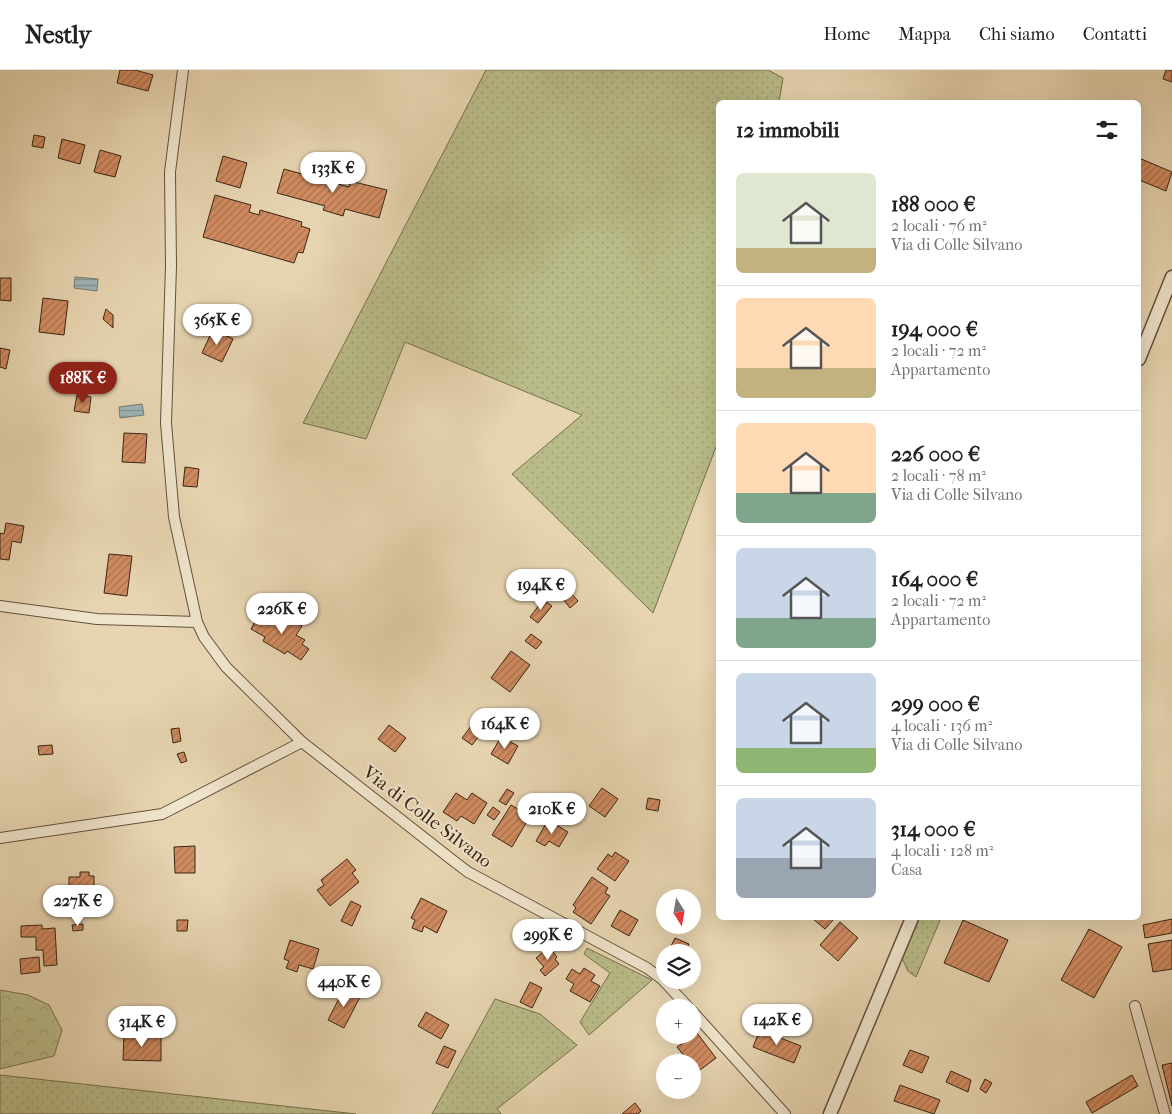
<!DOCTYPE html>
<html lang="it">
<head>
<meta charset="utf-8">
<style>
	body { margin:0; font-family:"IM FELL French Canon",serif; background:#f2f2f2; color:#202124; height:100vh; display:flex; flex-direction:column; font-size:19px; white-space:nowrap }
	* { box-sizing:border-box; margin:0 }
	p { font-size:16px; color:#757577 }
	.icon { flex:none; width:28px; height:28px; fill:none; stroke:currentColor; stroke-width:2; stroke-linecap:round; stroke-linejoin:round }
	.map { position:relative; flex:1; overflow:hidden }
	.sheet { position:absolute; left:716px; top:30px; width:425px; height:820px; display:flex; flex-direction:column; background:#fff; border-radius:8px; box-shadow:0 5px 20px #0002 }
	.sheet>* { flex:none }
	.needle { width:32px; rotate:169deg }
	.controls { position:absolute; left:656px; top:819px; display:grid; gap:10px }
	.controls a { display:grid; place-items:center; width:45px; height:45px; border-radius:50%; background:#fff; box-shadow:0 5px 20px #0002; font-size:25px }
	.price { position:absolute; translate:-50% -42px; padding:0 11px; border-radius:18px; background:#fff; color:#222; font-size:16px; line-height:32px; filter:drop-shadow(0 1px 2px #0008) }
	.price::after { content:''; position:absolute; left:50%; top:30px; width:15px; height:11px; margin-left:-8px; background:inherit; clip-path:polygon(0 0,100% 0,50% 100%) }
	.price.current { background:#8f2418; color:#fff }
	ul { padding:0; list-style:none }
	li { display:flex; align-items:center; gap:15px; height:125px; padding:0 20px }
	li+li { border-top:1px solid #e0e0e0 }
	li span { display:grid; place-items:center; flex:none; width:140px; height:100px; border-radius:8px; color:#555 }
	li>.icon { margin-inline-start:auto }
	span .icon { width:60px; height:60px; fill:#fffc; stroke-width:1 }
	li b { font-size:21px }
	h2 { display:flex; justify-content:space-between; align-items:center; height:60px; padding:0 20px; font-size:21px }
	header { display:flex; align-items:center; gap:30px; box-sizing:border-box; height:70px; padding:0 25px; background:#fff; border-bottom:1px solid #e0e0e0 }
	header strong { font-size:24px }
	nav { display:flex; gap:28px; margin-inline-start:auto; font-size:18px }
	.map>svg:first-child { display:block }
	.grass { fill:url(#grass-dots); stroke:#78704e }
	.forest { fill:url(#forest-crowns); stroke:#78704e }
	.water { fill:url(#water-rules); stroke:#757b76 }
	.building { fill:url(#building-hatch); stroke:#382514 }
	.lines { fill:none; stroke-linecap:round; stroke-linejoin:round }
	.minor-casing { stroke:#64513b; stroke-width:12 }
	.tertiary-casing { stroke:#64513b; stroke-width:15 }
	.minor { stroke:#efe4cc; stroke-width:10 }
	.tertiary { stroke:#efe4cc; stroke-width:12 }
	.labels { text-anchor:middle; stroke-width:4; stroke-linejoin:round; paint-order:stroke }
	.street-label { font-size:19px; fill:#382514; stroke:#efe4cc }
</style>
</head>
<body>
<header>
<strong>Nestly</strong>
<nav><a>Home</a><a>Mappa</a><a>Chi siamo</a><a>Contatti</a></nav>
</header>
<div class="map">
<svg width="1172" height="1044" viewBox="0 0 1172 1044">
	<defs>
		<pattern id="grass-dots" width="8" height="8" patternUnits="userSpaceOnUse" patternTransform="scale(1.25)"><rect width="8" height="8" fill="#b9bc89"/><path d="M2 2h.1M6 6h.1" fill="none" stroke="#a0a175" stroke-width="1.8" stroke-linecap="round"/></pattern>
		<pattern id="forest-crowns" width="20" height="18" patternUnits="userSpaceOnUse" patternTransform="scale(1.25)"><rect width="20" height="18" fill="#b9bc89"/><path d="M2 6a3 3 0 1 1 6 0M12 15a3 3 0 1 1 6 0" fill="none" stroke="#a0a175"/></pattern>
		<pattern id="water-rules" width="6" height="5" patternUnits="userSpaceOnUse" patternTransform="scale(1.25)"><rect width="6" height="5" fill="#9db5b8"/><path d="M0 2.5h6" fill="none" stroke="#819394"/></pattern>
		<pattern id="building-hatch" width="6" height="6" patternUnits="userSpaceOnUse" patternTransform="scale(1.25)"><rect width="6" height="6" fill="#d28c61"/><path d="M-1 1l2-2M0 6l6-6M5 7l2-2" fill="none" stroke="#ab724f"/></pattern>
	</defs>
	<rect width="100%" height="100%" fill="#e7d5b1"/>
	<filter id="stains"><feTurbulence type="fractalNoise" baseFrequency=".004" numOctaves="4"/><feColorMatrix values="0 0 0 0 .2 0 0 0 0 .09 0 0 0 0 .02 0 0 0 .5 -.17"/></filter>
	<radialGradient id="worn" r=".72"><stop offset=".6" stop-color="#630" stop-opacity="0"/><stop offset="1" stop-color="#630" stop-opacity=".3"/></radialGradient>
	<path class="grass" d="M486 0H768L783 8 779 32H719V369L653 543 512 404 582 345 405 272 366 369 303 353Z
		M919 848H941L916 907 908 901 902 888Z
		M587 878 652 910 589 965 580 952 610 903 584 884Z
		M495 929 540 944 577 975 497 1039 501 1044H432Z
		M0 1005 356 1044H0Z"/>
	<path class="forest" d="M0 920 28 925 49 935 62 960 54 986 0 999Z"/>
	<path class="water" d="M75 207 98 209 97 221 74 218Z
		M142 334 144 345 120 348 119 337Z"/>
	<path class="building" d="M120 0H135L153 5 148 21 117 13Z
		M1166 0H1172V12L1163 9Z
		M34 65 45 67 43 78 32 76Z
		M62 69 85 75 80 94 58 88Z
		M100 80 121 86 115 107 94 102Z
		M223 86 247 93 240 118 216 111Z
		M1139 88 1172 102 1166 121 1139 110Z
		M284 99 349 117 350 111 387 120 379 148 345 139 343 146 323 140 325 136 277 123Z
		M215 125 251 135 249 142 259 145 260 140 302 152 301 156 310 159 303 183 298 182 294 193 203 167Z
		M0 208H11V231L0 230Z
		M43 228 68 231 64 265 39 262Z
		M106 239 113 245V258L103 249Z
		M213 259 233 269 222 292 202 283Z
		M0 278 10 280 6 299 0 297Z
		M77 325 91 327 89 343 74 341Z
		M124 363 147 364 145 393 122 392Z
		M185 397 199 399 197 417 183 416Z
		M6 453 24 456 21 473 12 471 9 490 0 489V463L4 464Z
		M109 484 132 486 127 526 104 523Z
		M570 522 578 531 570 538 562 528Z
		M543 530 552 536 538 553 530 547Z
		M282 543 302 556 296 565 305 570 302 574 309 579 301 590 287 581 285 584 263 571 265 567 251 559 257 548 264 552 266 548 275 554Z
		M531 564 542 572 536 579 525 571Z
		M511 581 530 595 510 622 491 608Z
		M389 655 406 668 395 682 378 669Z
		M472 655 482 662 472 675 462 668Z
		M179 658 181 671 173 673 171 659Z
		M501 667 518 676 508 694 491 684Z
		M52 675 53 684 39 685 38 676Z
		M184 682 187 691 181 693 177 684Z
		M602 718 618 729 605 747 589 736Z
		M507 719 514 723 506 735 499 731Z
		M456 723 467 730 472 723 487 733 474 754 461 746 457 751 443 742Z
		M648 728 660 730 658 741 646 739Z
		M511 735 530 746 512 777 492 765Z
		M493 737 500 742 494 750 487 745Z
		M548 750 568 762 559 777 549 771 545 776 536 771Z
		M195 776V803H175L174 777Z
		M615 782 629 791 615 811 597 799 608 784 612 787Z
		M347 789 356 800 352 803 359 812 330 836 317 820 324 815 321 810Z
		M80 802H89V806H94V829H100V841L76 842V823L69 824V807H80Z
		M592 807 608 818 605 823 610 826 591 854 573 842 576 838 573 835Z
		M421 828 447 841 437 863 424 856 422 862 412 858 415 850 411 848Z
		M351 831 361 836 352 856 341 851Z
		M620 840 638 850 629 866 611 856Z
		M812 848H832L834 849 825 859Z
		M1172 849V863L1145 868 1143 855Z
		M177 850H188L187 861H177Z
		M963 850 1008 870 989 912 944 893Z
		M840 852 858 868 838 891 820 875Z
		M83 854V860L73 861 72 855Z
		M42 855V859L55 858 57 895 44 896 43 880H36V867H21V856Z
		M1089 859 1122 877 1094 928 1061 910Z
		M675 868 689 874 685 882H668Z
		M290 870 319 879 313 899 299 895 297 902 286 898 289 891 284 889Z
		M1172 870V899L1153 902 1148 874Z
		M549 877 557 887 555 889 559 894 545 906 540 900 544 897 536 888Z
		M39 887 40 902 21 904 20 889Z
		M584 898 595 905 591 911 600 916 590 932 570 921 574 914 566 909 572 899 580 904Z
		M530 912 542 918 532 938 520 932Z
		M345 917 361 925 344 958 328 950Z
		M426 942 449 955 441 969 418 956Z
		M760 960 801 976 794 993 753 977Z
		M697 963 716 988 696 1003 692 998V992H689L677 977Z
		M124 965 161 966V991L123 990Z
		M444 976 456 981 448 998 436 993Z
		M910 980 929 987 922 1003 903 995Z
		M1172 993V1036L1162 995Z
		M951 1001 971 1010 968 1022 946 1012Z
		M1132 1005 1138 1016 1092 1043 1086 1032Z
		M985 1009 992 1013 986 1023 980 1019Z
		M900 1015 940 1030 934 1044 894 1031Z
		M635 1033 641 1041 638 1044H622Z"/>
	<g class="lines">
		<defs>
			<path id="minor" d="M183 0 170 102 171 196 166 353 174 447 197 552 204 567 226 597 302 672 451 789 468 802 647 898 662 909 689 938
				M0 536 97 549 197 552
				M0 768 162 744 302 672
				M1135 936 1165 1044
				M692 941 785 1044"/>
			<path id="tertiary" d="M1139 289 1172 207
				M830 1044 912 848"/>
		</defs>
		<use href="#minor" class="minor-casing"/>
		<use href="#tertiary" class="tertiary-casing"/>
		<use href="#minor" class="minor"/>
		<use href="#tertiary" class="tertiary"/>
	</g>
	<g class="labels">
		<g class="street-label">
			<text transform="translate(428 746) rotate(37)" y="7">Via di Colle Silvano</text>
		</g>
	</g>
	<rect width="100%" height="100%" filter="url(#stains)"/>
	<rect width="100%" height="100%" fill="url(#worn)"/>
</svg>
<div class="controls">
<a><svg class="needle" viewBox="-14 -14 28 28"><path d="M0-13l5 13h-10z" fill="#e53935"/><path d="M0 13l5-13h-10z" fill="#757577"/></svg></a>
<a><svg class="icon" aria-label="layers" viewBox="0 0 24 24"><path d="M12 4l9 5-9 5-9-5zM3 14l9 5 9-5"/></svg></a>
<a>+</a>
<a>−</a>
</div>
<b class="price" style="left:333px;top:124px">133K €</b>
<b class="price" style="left:217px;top:276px">365K €</b>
<b class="price current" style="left:83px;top:334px">188K €</b>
<b class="price" style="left:541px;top:541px">194K €</b>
<b class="price" style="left:282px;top:565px">226K €</b>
<b class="price" style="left:505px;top:680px">164K €</b>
<b class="price" style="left:552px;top:765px">210K €</b>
<b class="price" style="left:78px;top:857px">227K €</b>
<b class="price" style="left:548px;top:891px">299K €</b>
<b class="price" style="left:344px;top:938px">440K €</b>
<b class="price" style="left:777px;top:976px">142K €</b>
<b class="price" style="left:142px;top:978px">314K €</b>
<section class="sheet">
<h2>12 immobili<svg class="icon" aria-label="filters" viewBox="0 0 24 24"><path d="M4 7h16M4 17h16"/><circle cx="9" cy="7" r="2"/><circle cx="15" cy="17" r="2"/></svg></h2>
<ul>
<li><span style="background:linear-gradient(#dfe7d0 75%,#c2b280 0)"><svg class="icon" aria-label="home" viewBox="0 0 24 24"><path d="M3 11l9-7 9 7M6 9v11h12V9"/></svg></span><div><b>188 000 €</b><p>2 locali · 76 m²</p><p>Via di Colle Silvano</p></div></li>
<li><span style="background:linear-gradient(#ffd9b3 70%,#c2b280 0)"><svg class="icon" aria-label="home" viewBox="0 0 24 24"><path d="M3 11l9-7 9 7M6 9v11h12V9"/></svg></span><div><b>194 000 €</b><p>2 locali · 72 m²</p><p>Appartamento</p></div></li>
<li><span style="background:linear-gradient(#ffd9b3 70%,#7fa58c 0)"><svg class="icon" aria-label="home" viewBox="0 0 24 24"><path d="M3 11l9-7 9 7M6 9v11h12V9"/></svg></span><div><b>226 000 €</b><p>2 locali · 78 m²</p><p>Via di Colle Silvano</p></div></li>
<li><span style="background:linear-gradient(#c9d6e8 70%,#7fa58c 0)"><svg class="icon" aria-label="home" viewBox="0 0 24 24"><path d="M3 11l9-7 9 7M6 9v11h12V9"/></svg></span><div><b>164 000 €</b><p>2 locali · 72 m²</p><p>Appartamento</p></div></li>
<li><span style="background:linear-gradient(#c9d6e8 75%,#8fb573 0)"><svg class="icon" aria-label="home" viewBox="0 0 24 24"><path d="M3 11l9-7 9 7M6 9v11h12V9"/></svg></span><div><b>299 000 €</b><p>4 locali · 136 m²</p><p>Via di Colle Silvano</p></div></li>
<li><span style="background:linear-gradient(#c9d6e8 60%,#9aa5b1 0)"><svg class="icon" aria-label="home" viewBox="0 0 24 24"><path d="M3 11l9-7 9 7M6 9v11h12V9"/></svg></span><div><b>314 000 €</b><p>4 locali · 128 m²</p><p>Casa</p></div></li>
</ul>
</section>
</div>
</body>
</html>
